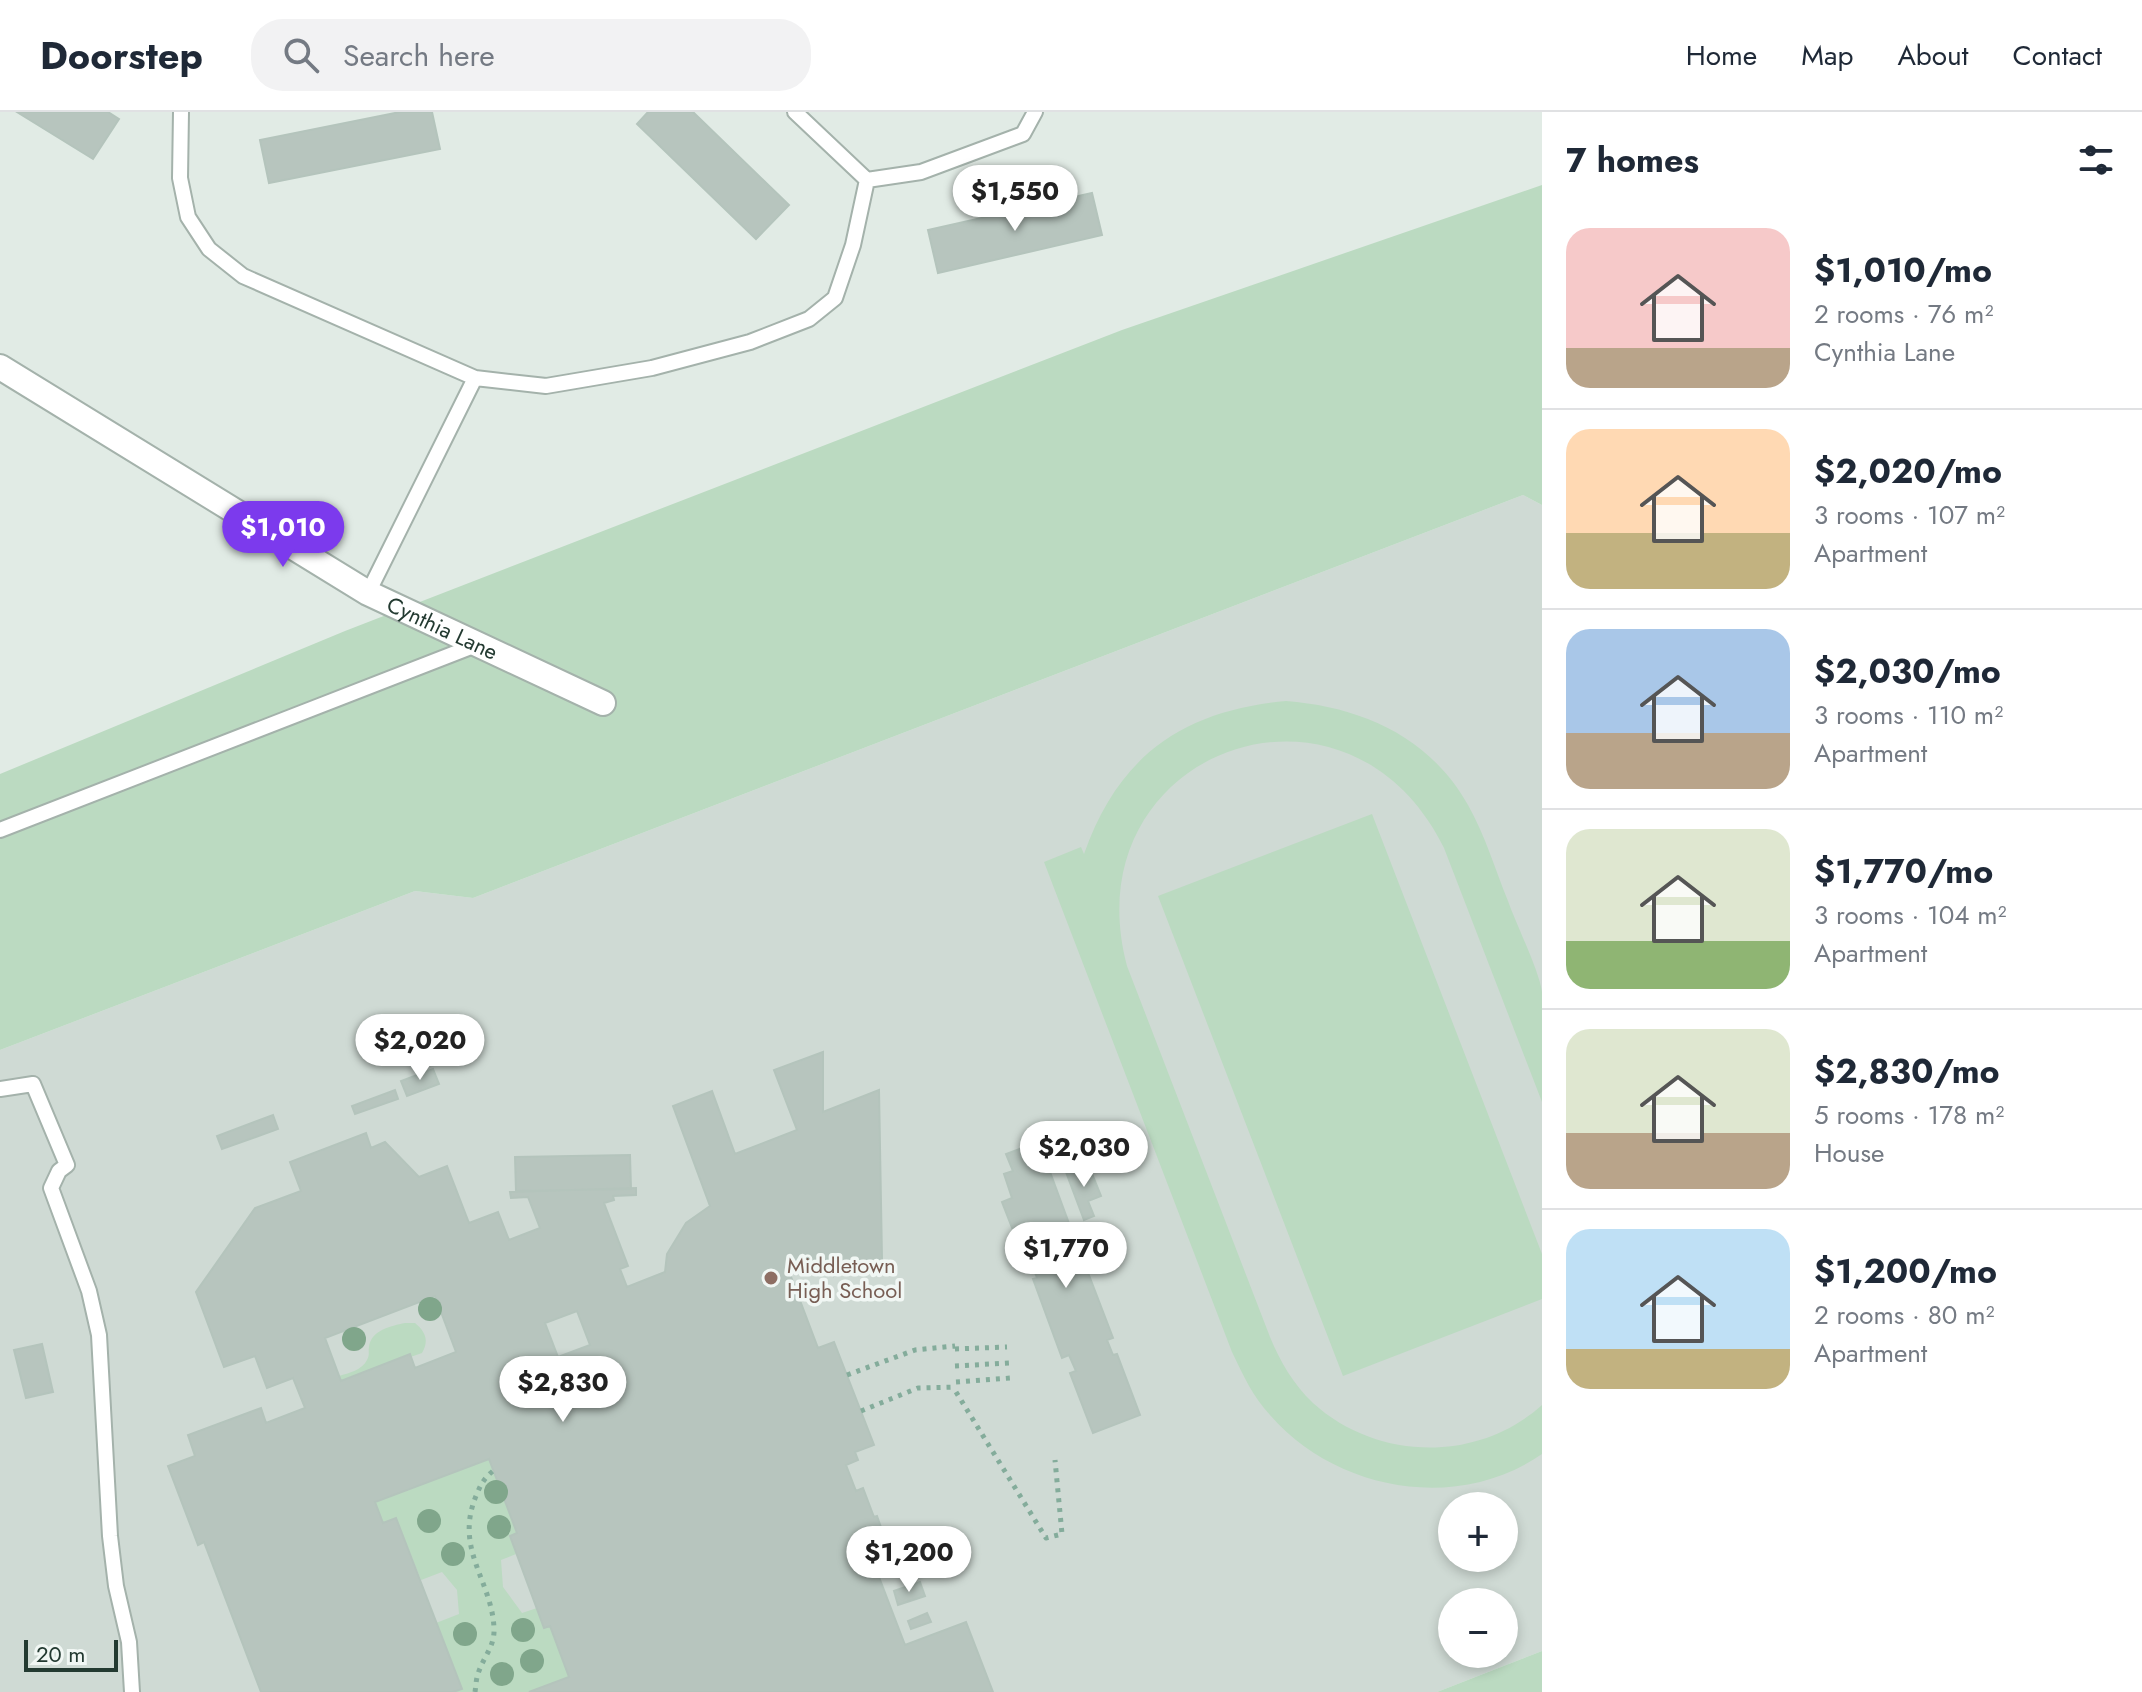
<!DOCTYPE html>
<html lang="en">
<head>
<meta charset="utf-8">
<style>
	body { margin:0; font-family:Jost,sans-serif; background:#f2f2f3; color:#1f2937; height:100vh; display:flex; flex-direction:column; font-size:30px; white-space:nowrap }
	* { box-sizing:border-box; margin:0 }
	p { font-size:26px; color:#747a83 }
	.icon { flex:none; width:44px; height:44px; fill:none; stroke:currentColor; stroke-width:2; stroke-linecap:round; stroke-linejoin:round }
	.map { position:relative; flex:1; overflow:hidden }
	.panel { display:flex; flex-direction:column; background:#fff; width:600px }
	.panel>* { flex:none }
	.buttons { position:absolute; left:1438px; top:1380px; display:grid; gap:16px }
	.buttons a { display:grid; place-items:center; width:80px; height:80px; border-radius:50%; background:#fff; box-shadow:0 4px 12px #0003; font-size:40px }
	.scale { position:absolute; left:24px; bottom:20px; width:94px; box-sizing:border-box; padding-left:8px; border:4px solid #233a31; border-top:0; font-size:22px; line-height:28px; white-space:nowrap; color:#233a31; -webkit-text-stroke:6px #f1f7f4; paint-order:stroke }
	.price { position:absolute; translate:-50% -68px; padding:0 18px; border-radius:28px; background:#fff; color:#222; font-size:26px; line-height:52px; filter:drop-shadow(0 2px 4px #0008) }
	.price::after { content:''; position:absolute; left:50%; top:48px; width:24px; height:18px; margin-left:-12px; background:inherit; clip-path:polygon(0 0,100% 0,50% 100%) }
	.price.active { background:#7c3aed; color:#fff }
	ul { padding:0; list-style:none }
	li { display:flex; align-items:center; gap:24px; height:200px; padding:0 24px }
	li+li { border-top:2px solid #e0e1e3 }
	li span { display:grid; place-items:center; flex:none; width:224px; height:160px; border-radius:24px; color:#555 }
	li>.icon { margin-inline-start:auto }
	span .icon { width:96px; height:96px; fill:#fffc; stroke-width:1 }
	li b { font-size:34px }
	h2 { display:flex; justify-content:space-between; align-items:center; height:96px; padding:0 24px; font-size:34px }
	header { display:flex; align-items:center; gap:48px; box-sizing:border-box; height:112px; padding:0 40px; background:#fff; border-bottom:2px solid #e0e1e3 }
	header strong { font-size:38px }
	nav { display:flex; gap:44px; margin-inline-start:auto; font-size:28px }
	.search { width:560px; height:72px; background:#f2f2f3; display:flex; align-items:center; gap:20px; box-sizing:border-box; padding:0 28px; border-radius:32px; color:#747a83; font-size:30px }
	main { display:flex; flex:1; min-height:0 }
	.map>svg:first-child { display:block }
	.built { fill:#cfdad4; fill-rule:evenodd }
	.green { fill:#bbdac1 }
	.building { fill:#b7c5be; stroke:#b4c4bc; stroke-width:2; fill-rule:evenodd }
	.lines { fill:none; stroke-linecap:round; stroke-linejoin:round }
	.service-casing { stroke:#a4b2ab; stroke-width:18 }
	.minor-casing { stroke:#a4b2ab; stroke-width:28 }
	.path { stroke:#84ac9b; stroke-width:5; stroke-dasharray:4 6; stroke-linecap:butt }
	.service { stroke:#fff; stroke-width:14 }
	.minor { stroke:#fff; stroke-width:24 }
	.tree { fill:#80a68b }
	.education-dot { fill:#8d6e63; stroke:#f1f7f4; stroke-width:3 }
	.labels { text-anchor:middle; stroke-width:7; stroke-linejoin:round; paint-order:stroke }
	.street-label { font-size:22px; fill:#233a31; stroke:#f1f7f4 }
	.education-label { font-size:22px; fill:#785e54; stroke:#f1f7f4; text-anchor:start }
</style>
</head>
<body>
<header>
<strong>Doorstep</strong>
<div class="search"><svg class="icon" aria-label="search" viewBox="0 0 24 24"><circle cx="10" cy="10" r="6"/><path d="M15 15l6 6"/></svg>Search here</div>
<nav><a>Home</a><a>Map</a><a>About</a><a>Contact</a></nav>
</header>
<main>
<div class="map">
<svg width="1542" height="1580" viewBox="0 0 1542 1580">
	<rect width="100%" height="100%" fill="#e1ebe5"/>
	<path class="built" d="M1523 383 1542 393V1539L1437 1580H0V938L415 779 473 786ZM1452 1394H1504V1446H1452ZM1452 1490H1504V1542H1452Z"/>
	<path class="green" d="M1542 73V393L1523 383 473 786 415 779 0 938V662L345 519 1122 218Z
		M1286 589C1361 595 1429 624 1468 693 1485 723 1495 757 1508 789 1516 812 1539 858 1542 880 1542 913 1542 956 1542 990L1444 736C1346 537 1070 640 1127 854L1270 1225C1280 1249 1293 1272 1313 1291 1377 1349 1478 1351 1542 1293V1342C1457 1401 1336 1379 1270 1303 1253 1285 1243 1263 1232 1240L1044 750 1081 735 1084 742C1119 643 1183 599 1286 589Z
		M1372 702 1542 1142V1187L1343 1264 1158 784Z
		M405 1211H415C426 1220 429 1229 422 1241L341 1269 339 1264C349 1261 362 1258 367 1248 370 1242 368 1241 369 1235 371 1218 391 1214 405 1211Z
		M489 1347 517 1421 510 1425 516 1442 501 1448 503 1475 522 1501 537 1496 550 1514 569 1565 530 1580H453L461 1577 436 1511 459 1502 457 1478 442 1460 421 1468 396 1406 383 1411 375 1390Z
		M1542 1539V1580H1437Z"/>
	<path class="building" d="M17 0H108L119 7 93 47Z
		M400 0H432L440 37 269 71 260 28Z
		M648 0H693L789 93 756 127 637 12Z
		M1092 81 1102 123 938 161 928 118Z
		M823 940V1000L879 978 882 1147 834 1164 835 1145 790 1162 818 1236 834 1230 874 1333 855 1340 858 1348 846 1353 856 1379 863 1376 874 1405 877 1404 883 1421 873 1425 887 1462 879 1465 905 1533 966 1510 993 1580H529L569 1565 550 1514 544 1516 510 1424 517 1421 489 1347 375 1390 383 1411 396 1406 462 1577 453 1580H261L204 1430 198 1433 168 1354 195 1344 188 1323 261 1296 266 1311 305 1296 293 1266 267 1276 255 1244 224 1255 196 1180 255 1096 301 1079 290 1050 366 1021 371 1036 385 1030 419 1065 447 1054 469 1111 498 1100 509 1128 540 1116 528 1085 511 1086 510 1080 636 1076V1083L613 1084 614 1088 604 1091 628 1154 620 1157 627 1175 665 1160 667 1142 686 1111 710 1094 673 994 712 979 735 1042 797 1018 774 958ZM435 1184 456 1240 415 1256 410 1242 341 1269 325 1226ZM577 1199 590 1233 558 1245 545 1211Z
		M433 957 439 972 407 984 401 969Z
		M395 978 398 987 355 1002 352 994Z
		M273 1003 278 1017 222 1037 217 1024Z
		M1039 1030 1078 1136 1072 1138 1076 1148 1082 1145 1113 1226 1107 1228 1113 1243 1117 1242 1140 1303 1093 1321 1070 1261 1076 1259 1069 1243 1062 1246 1033 1167 1037 1166 1032 1152 1027 1154 1002 1090 1012 1086 1004 1062 1013 1059 1006 1042Z
		M630 1043 631 1077 516 1079 515 1045Z
		M1088 1052 1101 1084 1088 1089 1094 1104 1084 1108 1066 1060Z
		M42 1232 53 1280 26 1286 14 1238Z
		M920 1470 925 1484 898 1493 894 1479Z
		M927 1501 931 1510 911 1517 908 1509Z"/>
	<g class="lines">
		<defs>
			<path id="service" d="M181 0 180 66 188 105 209 137 243 164 475 266 546 274 652 256 750 230 809 207 835 186 853 133 867 68
				M795 0 867 68 921 60 1023 22 1035 0
				M368 481 475 266
				M0 718 476 533
				M0 977 33 972 67 1053 59 1059 51 1076 89 1179 99 1223 110 1424 116 1474 129 1530 132 1580"/>
			<g id="minor">
				<path id="s1" d="M0 255 368 481 603 591"/>
			</g>
		</defs>
		<use href="#service" class="service-casing"/>
		<use href="#minor" class="minor-casing"/>
		<path class="path" d="M955 1237 1007 1235
			M955 1254 1009 1251
			M847 1263 915 1238 955 1234
			M956 1270 1011 1266
			M956 1280 1046 1426 1062 1422 1055 1348
			M861 1299 918 1276 956 1275
			M475 1580C476 1574 476 1567 478 1562 483 1545 495 1535 494 1516 492 1469 454 1437 476 1384 480 1374 484 1366 493 1359"/>
		<use href="#service" class="service"/>
		<use href="#minor" class="minor"/>
	</g>
	<g class="tree">
		<circle cx="430" cy="1197" r="12"/>
		<circle cx="354" cy="1227" r="12"/>
		<circle cx="496" cy="1380" r="12"/>
		<circle cx="429" cy="1409" r="12"/>
		<circle cx="499" cy="1415" r="12"/>
		<circle cx="453" cy="1442" r="12"/>
		<circle cx="523" cy="1518" r="12"/>
		<circle cx="465" cy="1522" r="12"/>
		<circle cx="532" cy="1549" r="12"/>
		<circle cx="502" cy="1562" r="12"/>
	</g>
	<circle class="education-dot" cx="771" cy="1166" r="8"/>
	<g class="labels">
		<g class="street-label">
			<text dy="8" stroke="none"><textPath href="#s1" startOffset="514">Cynthia Lane</textPath></text>
		</g>
		<g class="education-label">
			<text x="787" y="1161">Middletown<tspan x="787" dy="25">High School</tspan></text>
		</g>
	</g>
</svg>
<div class="buttons">
<a>+</a>
<a>−</a>
</div>
<div class="scale">20 m</div>
<b class="price" style="left:1015px;top:121px">$1,550</b>
<b class="price active" style="left:283px;top:457px">$1,010</b>
<b class="price" style="left:420px;top:970px">$2,020</b>
<b class="price" style="left:1084px;top:1077px">$2,030</b>
<b class="price" style="left:1066px;top:1178px">$1,770</b>
<b class="price" style="left:563px;top:1312px">$2,830</b>
<b class="price" style="left:909px;top:1482px">$1,200</b>
</div>
<section class="panel">
<h2>7 homes<svg class="icon" aria-label="filters" viewBox="0 0 24 24"><path d="M4 7h16M4 17h16"/><circle cx="9" cy="7" r="2"/><circle cx="15" cy="17" r="2"/></svg></h2>
<ul>
<li><span style="background:linear-gradient(#f6c9c9 75%,#b9a48a 0)"><svg class="icon" aria-label="home" viewBox="0 0 24 24"><path d="M3 11l9-7 9 7M6 9v11h12V9"/></svg></span><div><b>$1,010/mo</b><p>2 rooms · 76 m²</p><p>Cynthia Lane</p></div></li>
<li><span style="background:linear-gradient(#ffd9b3 65%,#c2b280 0)"><svg class="icon" aria-label="home" viewBox="0 0 24 24"><path d="M3 11l9-7 9 7M6 9v11h12V9"/></svg></span><div><b>$2,020/mo</b><p>3 rooms · 107 m²</p><p>Apartment</p></div></li>
<li><span style="background:linear-gradient(#a9c7e8 65%,#b9a48a 0)"><svg class="icon" aria-label="home" viewBox="0 0 24 24"><path d="M3 11l9-7 9 7M6 9v11h12V9"/></svg></span><div><b>$2,030/mo</b><p>3 rooms · 110 m²</p><p>Apartment</p></div></li>
<li><span style="background:linear-gradient(#dfe7d0 70%,#8fb573 0)"><svg class="icon" aria-label="home" viewBox="0 0 24 24"><path d="M3 11l9-7 9 7M6 9v11h12V9"/></svg></span><div><b>$1,770/mo</b><p>3 rooms · 104 m²</p><p>Apartment</p></div></li>
<li><span style="background:linear-gradient(#dfe7d0 65%,#b9a48a 0)"><svg class="icon" aria-label="home" viewBox="0 0 24 24"><path d="M3 11l9-7 9 7M6 9v11h12V9"/></svg></span><div><b>$2,830/mo</b><p>5 rooms · 178 m²</p><p>House</p></div></li>
<li><span style="background:linear-gradient(#bfe0f5 75%,#c2b280 0)"><svg class="icon" aria-label="home" viewBox="0 0 24 24"><path d="M3 11l9-7 9 7M6 9v11h12V9"/></svg></span><div><b>$1,200/mo</b><p>2 rooms · 80 m²</p><p>Apartment</p></div></li>
</ul>
</section>
</main>
</body>
</html>
